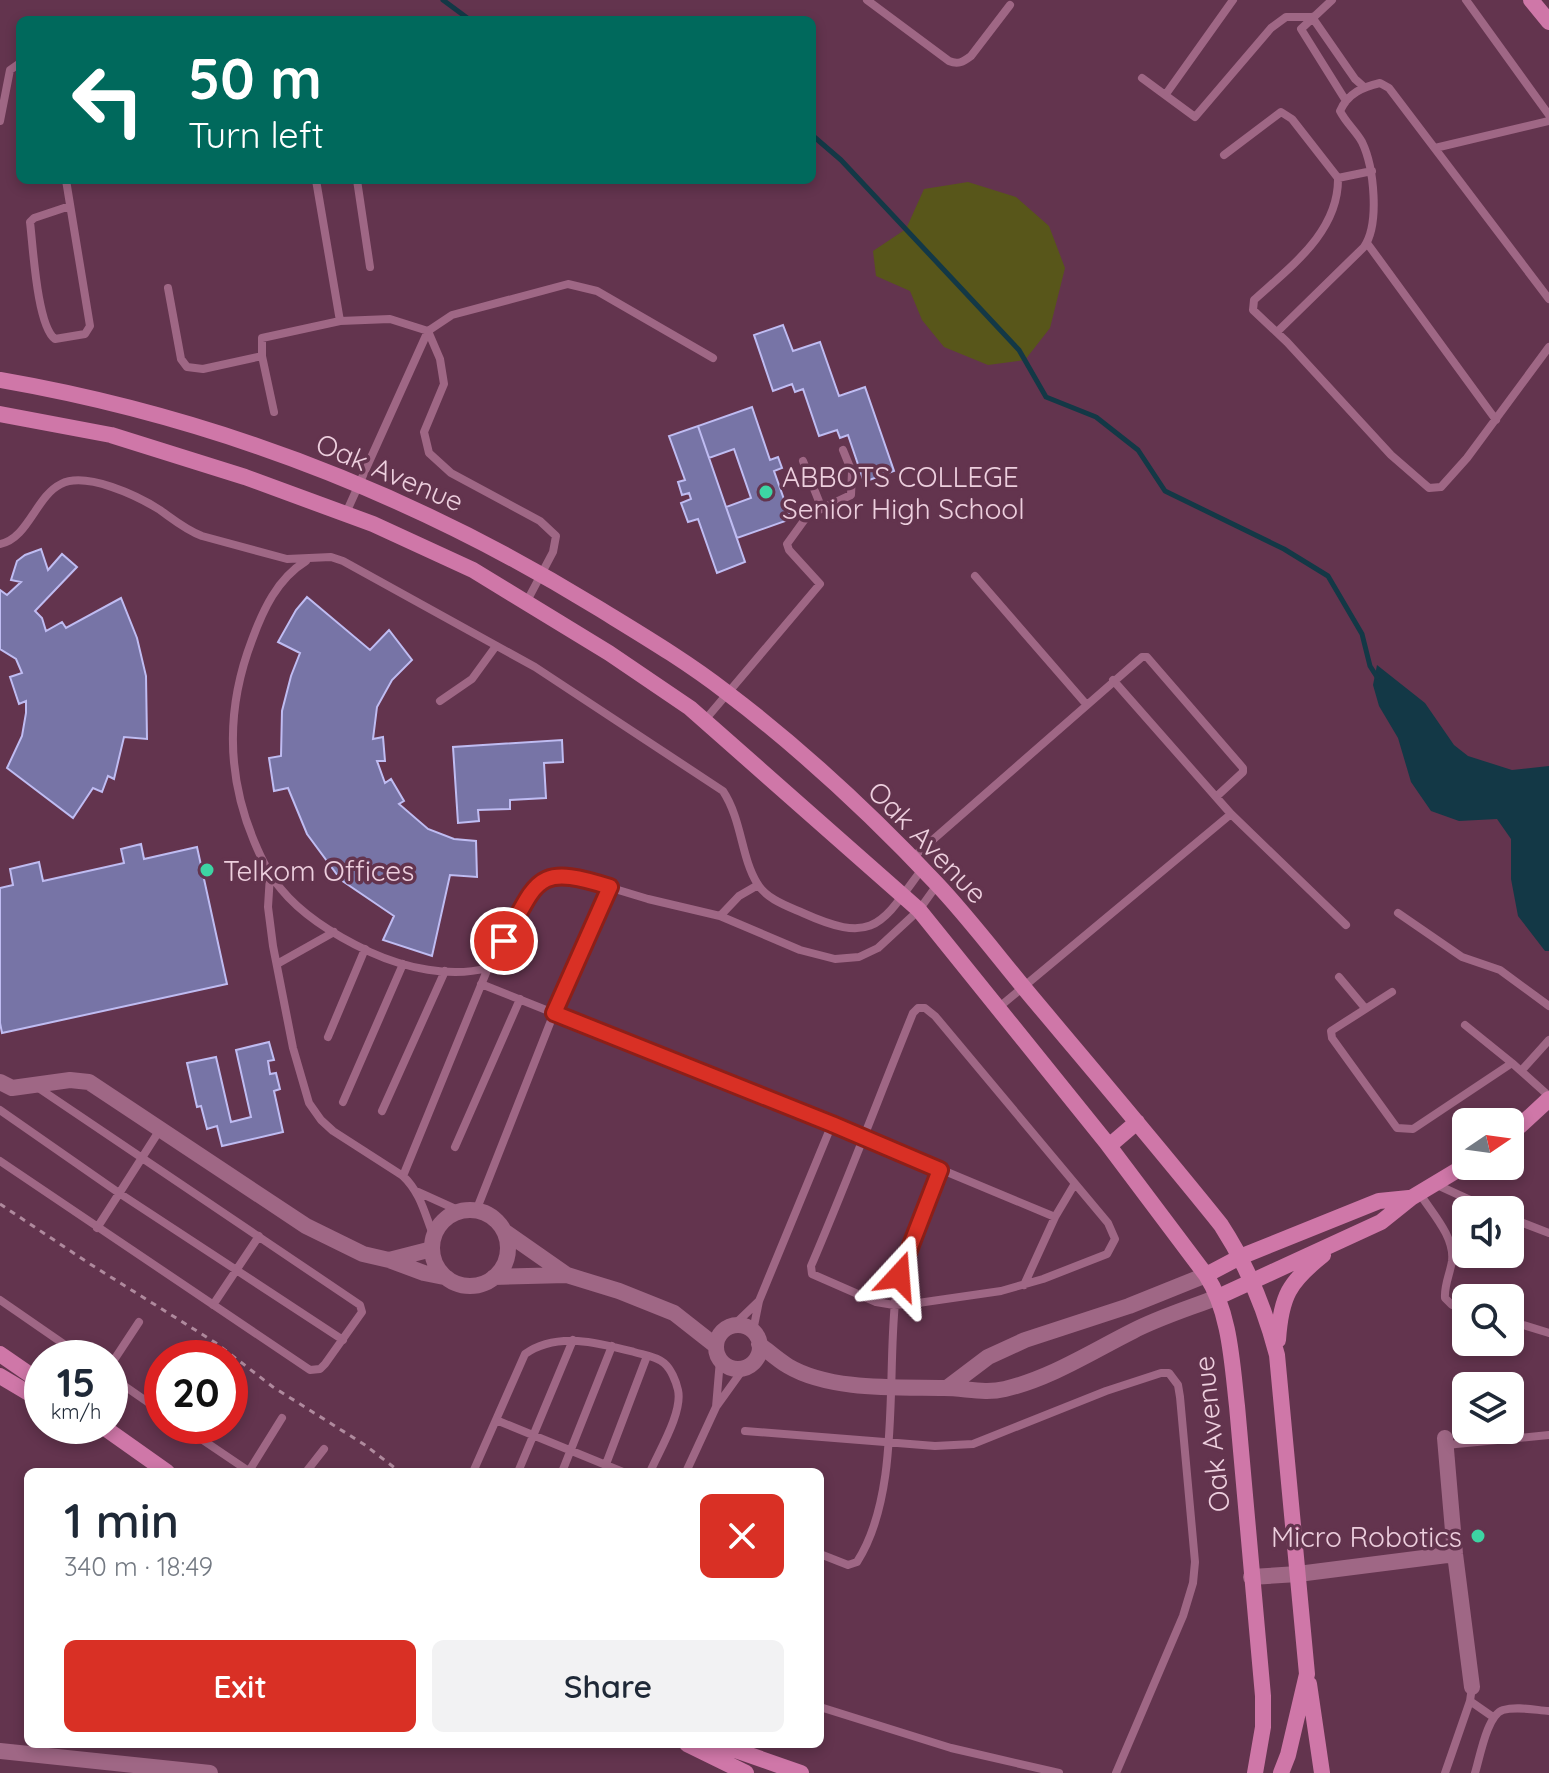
<!DOCTYPE html>
<html lang="en">
<head>
<meta charset="utf-8">
<style>
  :root { --surface:#fff; --page:#f2f2f3; --text:#1f2937; --muted:#747a83; --accent:#d93025 }
  body { margin:0; font-family:Quicksand,sans-serif; background:var(--page); color:var(--text); height:100vh; display:flex; flex-direction:column; font-size:30px; white-space:nowrap }
  * { box-sizing:border-box; margin:0 }
  p { font-size:26px; color:var(--muted) }
  .icon { flex:none; width:44px; height:44px; fill:none; stroke:currentColor; stroke-width:2; stroke-linecap:round; stroke-linejoin:round }
  .map { position:relative; flex:1; overflow:hidden }
  .sheet { position:absolute; left:24px; top:1468px; width:800px; height:280px; display:flex; flex-direction:column; background:var(--surface); border-radius:12px; box-shadow:0 4px 12px #0003 }
  .sheet>* { flex:none }
  .guide { position:absolute; left:16px; top:16px; width:800px; height:168px; border-radius:12px; box-shadow:0 4px 12px #0003; background:#00695c; color:#fff; overflow:hidden }
  .needle { width:52px; rotate:77deg }
  .tools { position:absolute; left:1452px; top:1108px; display:grid; gap:16px }
  .tools a { display:grid; place-items:center; width:72px; height:72px; border-radius:12px; background:var(--surface); box-shadow:0 4px 12px #0003; font-size:40px }
  .speed { position:absolute; left:24px; top:1340px; display:flex; gap:16px; font-size:40px; font-weight:700; text-align:center }
  .speed>* { display:grid; place-content:center; width:104px; height:104px; border-radius:50%; background:var(--surface); box-shadow:0 4px 12px #0003; line-height:1 }
  .speed small { font-size:20px; font-weight:400 }
  .speed .limit { border:12px solid #d22; background:#fff; color:#111 }
  .pin { position:absolute; display:grid; place-items:center; width:68px; height:68px; color:#fff; margin:-34px; border:4px solid #fff; border-radius:50%; box-shadow:0 2px 8px #0007 }
  .me { position:absolute; width:88px; margin:-44px; rotate:19deg; stroke-linejoin:round; filter:drop-shadow(0 0 6px #0008) }
  .turn { display:flex; align-items:center; gap:28px; height:168px; padding:0 40px; font-size:36px }
  .turn .icon { width:104px; height:104px; stroke-width:2.5 }
  .turn b { display:block; font-size:56px; line-height:68px }
  .round { display:grid; place-items:center; flex:none; width:84px; height:84px; border-radius:12px; background:var(--page) }
  .summary { display:flex; align-items:center; justify-content:space-between; height:136px; padding:0 40px }
  h1 { font-size:48px; font-weight:600; line-height:60px }
  .primary-button { display:flex; gap:16px; margin-top:auto; padding:16px 40px }
  .primary-button a { flex:1; height:92px; border-radius:12px; background:var(--accent); color:#fff; font-size:32px; font-weight:600; line-height:92px; text-align:center }
  .primary-button a+a { background:var(--page); color:var(--text) }
  .map>svg:first-child { display:block }
  .green { fill:#58561a }
  .water { fill:#133846 }
  .lines { fill:none; stroke-linecap:round; stroke-linejoin:round }
  .stream { stroke:#133846; stroke-width:5 }
  .building { fill:#7774a6; stroke:#bfbcf2; stroke-width:2 }
  .path { stroke:#af899d; stroke-width:3; stroke-dasharray:6 6; stroke-linecap:butt }
  .lane { stroke:#9f6785; stroke-width:8 }
  .street { stroke:#9f6785; stroke-width:16 }
  .secondary { stroke:#cf77a8; stroke-width:16 }
  .route-casing { stroke:#8d1f18; stroke-width:20 }
  .route { stroke:#d93025; stroke-width:14 }
  .poi-dot { fill:#3dd4a3; stroke:#63344e; stroke-width:3 }
  .labels { text-anchor:middle; dominant-baseline:central; stroke-width:7; stroke-linejoin:round; paint-order:stroke }
  .street-label { font-size:28px; fill:#edcfde; stroke:#63344e }
  .poi-label { font-size:28px; fill:#edcfde; stroke:#63344e; text-anchor:start }
</style>
</head>
<body>
<div class="map">
<svg width="1549" height="1773" viewBox="0 0 1549 1773">
  <rect width="100%" height="100%" fill="#63344e"/>
  <path class="green" d="M 968,182 L 1016,197 L 1049,226 L 1065,268 L 1050,328 L 1025,360 L 988,365 L 944,347 L 922,320 L 910,291 L 876,276 L 873,251 L 906,229 L 924,189 Z"/>
  <path class="water" d="M 1377,665 L 1425,703 L 1454,745 L 1468,756 L 1512,770 L 1549,766 L 1549,951 L 1545,951 L 1518,916 L 1511,879 L 1511,839 L 1497,819 L 1459,821 L 1431,811 L 1411,782 L 1398,738 L 1379,706 L 1373,685 Z"/>
  <g class="lines">
    <path class="stream" d="M 443,0 L 470,20
      M 812,135 L 841,160 L 1019,350 L 1046,397 L 1096,417 L 1138,450 L 1165,491 L 1284,549 L 1328,576 L 1362,634 L 1370,666 L 1377,677"/>
  </g>
  <path class="building" d="M 783,325 L 793,351 L 820,342 L 839,396 L 865,387 L 894,471 L 864,482 L 848,435 L 840,438 L 837,430 L 819,436 L 803,389 L 795,392 L 792,384 L 773,391 L 754,335 Z
    M 752,407 L 770,460 L 778,457 L 782,468 L 774,471 L 791,519 L 737,538 L 726,507 L 751,498 L 734,449 L 709,458 L 698,426 Z
    M 698,426 L 745,562 L 717,573 L 698,519 L 688,522 L 681,503 L 691,499 L 689,493 L 682,495 L 678,482 L 685,480 L 669,436 Z
    M 41,549 L 48,570 L 62,554 L 77,567 L 35,611 L 42,618 L 46,631 L 62,622 L 66,628 L 121,598 L 137,638 L 146,676 L 147,739 L 124,737 L 114,779 L 108,776 L 102,792 L 93,788 L 73,818 L 7,768 L 22,736 L 26,713 L 26,701 L 19,704 L 10,677 L 22,673 L 16,659 L 0,649 L 0,590 L 7,595 L 21,582 L 11,580 L 17,561 L 25,555 Z
    M 307,597 L 370,650 L 389,630 L 412,660 L 392,680 L 377,707 L 373,739 L 383,737 L 385,761 L 377,761 L 385,783 L 391,779 L 404,801 L 399,804 L 428,829 L 454,839 L 476,841 L 477,877 L 450,875 L 432,956 L 383,940 L 394,916 L 341,880 L 307,834 L 288,788 L 274,791 L 269,758 L 281,756 L 282,711 L 291,676 L 300,653 L 278,642 L 296,610 Z
    M 562,740 L 563,762 L 544,763 L 546,798 L 510,800 L 510,809 L 478,810 L 479,821 L 458,823 L 453,747 Z
    M 141,844 L 144,859 L 197,847 L 227,984 L 2,1033 L 0,1023 L 0,888 L 13,885 L 10,869 L 39,862 L 43,881 L 124,863 L 121,849 Z
    M 269,1042 L 274,1060 L 268,1061 L 270,1074 L 276,1073 L 280,1089 L 274,1091 L 283,1132 L 222,1146 L 217,1126 L 207,1129 L 201,1106 L 197,1107 L 187,1063 L 216,1057 L 231,1122 L 251,1117 L 236,1050 Z"/>
  <g class="lines">
    <path class="path" d="M 0,1204 L 90,1264 L 216,1343 L 273,1387 L 365,1445 L 400,1472"/>
    <path class="lane" d="M 867,0 L 949,61 C 958,65 963,62 971,56 L 1010,5
      M 1332,0 L 1301,29 L 1346,101
      M 1466,0 L 1549,115
      M 1312,17 L 1355,79 L 1364,87
      M 1142,78 L 1195,117 L 1271,28 L 1286,17 L 1312,17
      M 1166,94 L 1233,0
      M 0,121 L 10,70 L 20,63
      M 1435,148 L 1549,121
      M 1224,155 L 1281,112 L 1292,119 L 1338,178 C 1339,232 1290,267 1254,300 L 1253,310 L 1287,342 L 1391,455 L 1429,488 L 1441,487 L 1467,458 L 1549,347
      M 1338,178 L 1372,171
      M 66,180 L 90,326 L 85,334 L 55,339 C 37,326 33,246 30,222 L 34,218 L 70,206
      M 357,180 L 370,267
      M 1367,243 L 1496,420
      M 168,288 L 181,359 L 187,367 L 203,369 L 262,356
      M 340,321 L 390,319 L 428,331 L 440,359 L 444,384 L 424,432 L 429,453 L 451,473 L 540,521 L 556,536 L 553,552 L 527,601
      M 1277,332 L 1364,247 C 1380,224 1374,167 1362,142 C 1356,131 1346,123 1340,111 C 1348,93 1363,87 1380,83 L 1389,88 L 1549,299
      M 274,412 L 262,356 L 262,338 L 340,321 L 316,180
      M 803,461 L 822,509
      M 346,513 L 428,331 L 452,315 L 568,284 L 597,291 L 713,358
      M 0,544 C 28,539 36,496 61,484 C 86,471 138,496 160,510 C 174,520 186,530 202,536 L 287,559 L 331,557 L 343,561 L 535,667 L 723,791 C 742,820 741,857 757,883 C 766,899 787,906 803,913 C 874,945 881,925 922,869
      M 306,561 C 277,579 263,610 252,640 C 226,708 226,774 254,841 C 261,858 269,875 281,889 C 303,916 338,937 370,952 C 405,968 450,978 488,968
      M 975,576 L 1086,704
      M 1113,680 L 1231,814
      M 440,701 L 472,679 L 496,646
      M 705,720 L 820,584 L 789,550 L 787,544 L 808,515 L 851,495 L 852,472 L 843,450
      M 912,858 L 1142,657 L 1147,657 L 1243,768 L 1243,772 L 1216,797
      M 270,875 L 268,907 L 273,946 L 293,1048 L 309,1103 L 321,1120 L 333,1131 L 403,1176 C 421,1193 425,1215 434,1237
      M 1398,913 L 1462,957 L 1500,970 L 1549,1006
      M 720,916 L 739,896 L 758,885
      M 277,964 L 334,932
      M 1339,977 L 1365,1008
      M 481,984 L 832,1124 L 1055,1217
      M 1392,992 L 1331,1031 L 1332,1038 L 1397,1128 L 1413,1129 L 1512,1063 L 1549,1096
      M 918,1008 L 925,1008 L 935,1016 L 1108,1223 L 1115,1239 L 1107,1254 L 1043,1279 L 1001,1291 L 918,1303 L 894,1305 L 876,1302 L 812,1274 L 811,1266 C 847,1182 879,1097 913,1013 Z
      M 998,1008 L 1231,814 L 1346,925
      M 1465,1025 L 1512,1063
      M 328,1037 L 365,949
      M 1521,1071 L 1549,1040
      M 343,1102 L 403,964
      M 0,1110 L 119,1193 L 343,1340
      M 382,1111 L 445,971
      M 455,1147 L 520,999
      M 0,1161 L 310,1370 L 320,1369 L 325,1364 L 362,1312 L 360,1305 L 34,1085
      M 403,1176 L 488,968 L 528,897 L 539,883 L 549,877 L 572,876 L 648,899 L 720,916 L 800,950 L 835,959 L 859,957 L 878,948 L 919,910 L 937,885
      M 1435,1184 L 1492,1210
      M 418,1192 L 460,1211
      M 1420,1194 C 1432,1213 1455,1237 1452,1261 C 1450,1274 1444,1285 1445,1298 L 1452,1305 L 1466,1309
      M 476,1211 L 554,1013 L 610,887
      M 1510,1218 L 1549,1233
      M 97,1228 L 161,1128
      M 1024,1285 L 1055,1217 L 1074,1185
      M 0,1300 L 84,1358
      M 213,1305 L 259,1236
      M 1510,1321 L 1549,1333
      M 733,1326 L 759,1301
      M 753,1331 L 759,1301 L 832,1124
      M 175,1358 L 179,1352
      M 110,1366 L 139,1322
      M 110,1376 L 162,1412
      M 146,1401 L 162,1377
      M 716,1407 L 720,1360
      M 496,1420 L 623,1472
      M 182,1426 L 250,1472
      M 745,1431 L 935,1446 L 973,1444 L 1106,1391 L 1161,1373 L 1169,1373 L 1178,1385 L 1180,1397 L 1195,1562 L 1193,1583 L 1183,1616 L 1116,1773
      M 1446,1445 L 1549,1435
      M 249,1471 L 282,1418
      M 306,1472 L 324,1449
      M 473,1472 L 525,1354 C 557,1331 600,1343 634,1352 C 644,1355 656,1356 664,1363 C 671,1369 676,1381 678,1390 C 683,1412 659,1451 650,1472
      M 518,1472 L 573,1340
      M 562,1472 L 612,1346
      M 603,1472 L 647,1356
      M 686,1472 L 716,1407 L 744,1368
      M 820,1554 L 848,1565 L 857,1562 C 900,1495 887,1382 895,1303 C 899,1257 921,1212 940,1170
      M 1470,1701 L 1493,1717
      M 820,1707 L 951,1748 L 1059,1773
      M 1445,1773 L 1470,1701 L 1472,1687
      M 1475,1773 C 1480,1757 1487,1715 1503,1710 C 1517,1706 1535,1710 1549,1711"/>
    <path class="street" d="M 0,1082 L 12,1088 L 70,1080 L 89,1082 L 306,1226 L 363,1254 L 389,1260 L 424,1273 L 444,1277
      M432 1248a38 38 0 1 1 76 0a38 38 0 1 1-76 0Z
      M 504,1231 L 567,1275
      M 389,1260 L 432,1249
      M 494,1277 L 567,1275 L 619,1291 L 674,1313 L 716,1346
      M716 1347a22 22 0 1 1 44 0a22 22 0 1 1-44 0Z
      M 759,1344 C 768,1351 778,1360 788,1366 C 830,1391 898,1387 944,1388 C 965,1388 984,1394 1005,1389 C 1051,1378 1091,1352 1133,1331 C 1160,1317 1190,1308 1218,1297
      M 947,1388 L 988,1357 L 1025,1340 L 1129,1306 L 1206,1275
      M 1445,1438 L 1455,1554 L 1472,1687
      M 1251,1577 L 1298,1574 L 1455,1554
      M 0,1751 L 210,1773"/>
    <path class="secondary" d="M 1531,0 L 1549,22
      M 0,380 C 213,417 414,495 598,608 C 642,635 686,661 726,692 C 801,749 872,815 936,883 C 971,920 1002,962 1035,1001 C 1097,1075 1160,1149 1221,1225 C 1247,1265 1265,1309 1277,1355 L 1307,1674 L 1288,1755 L 1281,1773
      M 0,414 L 111,435 L 245,477 L 373,524 L 473,570 L 609,653 L 690,708 L 919,910 L 1106,1142 L 1206,1275 C 1230,1312 1232,1363 1237,1406 L 1263,1696 L 1263,1727 L 1255,1773
      M 1510,1135 L 1549,1099
      M 1109,1146 L 1137,1122
      M 1206,1275 L 1240,1257 L 1379,1201 L 1409,1198
      M 1218,1297 L 1381,1222 L 1411,1198 L 1466,1165
      M 1278,1340 C 1281,1296 1289,1282 1323,1255
      M 0,1354 L 42,1383
      M 0,1376 L 42,1401
      M 102,1426 L 167,1472
      M 1309,1684 L 1322,1773
      M 687,1744 L 746,1773
      M 718,1744 L 801,1773"/>
  </g>
  <g class="lines">
    <defs>
      <path id="route" d="M 504,941 C 538,880 535,863 610,887 L 554,1013 L 832,1124 L 940,1170 L 899,1276"/>
    </defs>
    <use href="#route" class="route-casing"/>
    <use href="#route" class="route"/>
  </g>
  <g class="poi-dot">
    <circle cx="766" cy="492" r="8"/>
    <circle cx="207" cy="870" r="8"/>
    <circle cx="1478" cy="1536" r="8"/>
  </g>
  <g class="labels">
    <g class="street-label">
      <text transform="translate(390 472) rotate(23)">Oak Avenue</text>
      <text transform="translate(928 842) rotate(46)">Oak Avenue</text>
      <text transform="translate(1211 1434) rotate(-96)">Oak Avenue</text>
    </g>
    <g class="poi-label">
      <text x="782" y="476">ABBOTS COLLEGE<tspan x="782" dy="32">Senior High School</tspan></text>
      <text x="223" y="870">Telkom Offices</text>
      <text x="1462" y="1536" text-anchor="end">Micro Robotics</text>
    </g>
  </g>
</svg>
<div class="tools">
<a><svg class="needle" viewBox="-14 -14 28 28"><path d="M0-13l5 13h-10z" fill="#e53935"/><path d="M0 13l5-13h-10z" fill="#747a83"/></svg></a>
<a><svg class="icon" aria-label="sound" viewBox="0 0 24 24"><path d="M4 9h4l5-4v14l-5-4H4zM17 9q2 3 0 6"/></svg></a>
<a><svg class="icon" aria-label="search" viewBox="0 0 24 24"><circle cx="10" cy="10" r="6"/><path d="M15 15l6 6"/></svg></a>
<a><svg class="icon" aria-label="layers" viewBox="0 0 24 24"><path d="M12 4l9 5-9 5-9-5zM3 14l9 5 9-5"/></svg></a>
</div>
<div class="speed"><div>15<small>km/h</small></div><div class="limit">20</div></div>
<div class="pin" style="left:504px;top:941px;background:#d93025"><svg class="icon" aria-label="arrive" viewBox="0 0 24 24"><path d="M6 21V4h12l-3 4 3 4H6"/></svg></div>
<svg class="me" style="left:899px;top:1276px" viewBox="-20 -20 40 40"><path d="M0-17L14 15 0 8-14 15z" fill="#d93025" stroke="#fff" stroke-width="4"/></svg>
<div class="guide">
<div class="turn"><svg class="icon" aria-label="left" viewBox="0 0 24 24"><path d="M17 20v-9H6M10 6l-5 5 5 5"/></svg><div><b>50 m</b>Turn left</div></div>
</div>
<section class="sheet">
<div class="summary"><div><h1>1 min</h1><p>340 m · 18:49</p></div><a class="round" style="background:#d93025;color:#fff"><svg class="icon" aria-label="close" viewBox="0 0 24 24"><path d="M6 6l12 12M18 6L6 18"/></svg></a></div>
<div class="primary-button"><a>Exit</a><a>Share</a></div>
</section>
</div>
</body>
</html>
